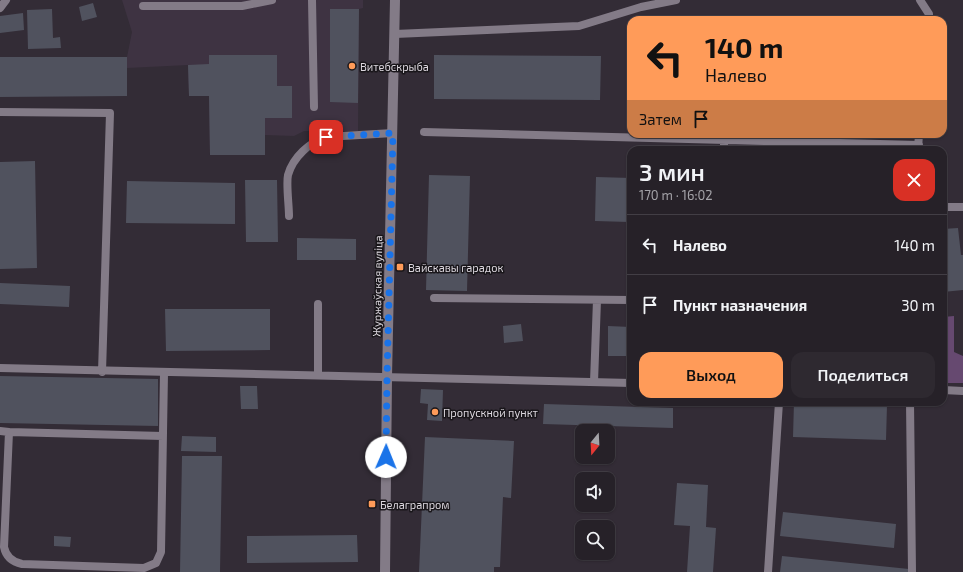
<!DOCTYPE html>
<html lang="ru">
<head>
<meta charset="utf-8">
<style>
  :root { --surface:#262128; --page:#2e2930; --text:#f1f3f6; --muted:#a4a3a8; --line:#423e45; --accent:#ff9b59 }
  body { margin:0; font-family:"Exo 2",sans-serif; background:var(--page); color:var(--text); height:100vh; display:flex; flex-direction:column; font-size:15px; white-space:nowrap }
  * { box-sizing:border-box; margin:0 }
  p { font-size:13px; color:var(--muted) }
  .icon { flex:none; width:22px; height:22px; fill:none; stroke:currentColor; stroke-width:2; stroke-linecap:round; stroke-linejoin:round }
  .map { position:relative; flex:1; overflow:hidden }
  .details { position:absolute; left:627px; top:146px; width:320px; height:260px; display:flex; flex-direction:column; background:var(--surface); border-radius:12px; box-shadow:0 1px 3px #0004,0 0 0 1px var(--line) }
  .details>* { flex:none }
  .top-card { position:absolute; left:627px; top:16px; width:320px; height:122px; border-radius:12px; box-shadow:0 1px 3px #0004,0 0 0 1px var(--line); background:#ff9b59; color:#111; overflow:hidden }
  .needle { width:26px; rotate:198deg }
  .buttons { position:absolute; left:575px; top:424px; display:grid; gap:8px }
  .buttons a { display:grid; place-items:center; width:40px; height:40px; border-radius:8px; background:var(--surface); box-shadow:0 1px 3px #0004,0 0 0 1px var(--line); font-size:20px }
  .pin { position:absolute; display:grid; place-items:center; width:34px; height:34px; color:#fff; margin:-17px; border-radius:8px; box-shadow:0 2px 6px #0006 }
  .me { position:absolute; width:44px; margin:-22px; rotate:1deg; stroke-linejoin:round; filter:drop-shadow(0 0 3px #0008) }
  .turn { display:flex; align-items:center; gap:14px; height:84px; padding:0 12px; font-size:18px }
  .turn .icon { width:52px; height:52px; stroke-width:2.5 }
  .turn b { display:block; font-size:28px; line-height:34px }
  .then { display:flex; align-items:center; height:38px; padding:0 12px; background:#0003; gap:8px; font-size:15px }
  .round { display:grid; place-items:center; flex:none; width:42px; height:42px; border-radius:12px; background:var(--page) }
  .summary { display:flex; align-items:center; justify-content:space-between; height:68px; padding:0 12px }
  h1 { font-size:24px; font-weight:600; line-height:30px }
  .action { display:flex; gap:8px; margin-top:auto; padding:8px 12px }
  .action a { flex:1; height:46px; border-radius:12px; background:var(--accent); color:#111; font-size:16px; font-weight:600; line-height:46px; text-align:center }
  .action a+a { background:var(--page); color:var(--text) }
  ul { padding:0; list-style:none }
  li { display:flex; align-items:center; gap:12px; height:60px; padding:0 12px; border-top:1px solid var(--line) }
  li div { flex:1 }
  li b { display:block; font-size:15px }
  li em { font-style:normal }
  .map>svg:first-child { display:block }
  .built { fill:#3e3342 }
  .forest { fill:#664970 }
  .building { fill:#50525e }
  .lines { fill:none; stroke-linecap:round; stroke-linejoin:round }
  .lane { stroke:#837b87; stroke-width:8 }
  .secondary { stroke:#837b87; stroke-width:10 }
  .route { stroke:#1a73e8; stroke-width:7; stroke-dasharray:0 12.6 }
  .poi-dot { fill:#ff9b59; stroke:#19161a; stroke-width:1.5 }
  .labels { text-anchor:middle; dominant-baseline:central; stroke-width:3; stroke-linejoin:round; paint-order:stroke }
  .poi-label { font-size:11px; fill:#dcd7de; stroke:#19161a; text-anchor:start }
  .street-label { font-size:11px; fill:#dcd7de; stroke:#19161a }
</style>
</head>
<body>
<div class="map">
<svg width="963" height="572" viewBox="0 0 963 572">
  <rect width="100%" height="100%" fill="#332c36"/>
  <path class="built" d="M 122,0 L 363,0 L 363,8 L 359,9 L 358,131 L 304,131 L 294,136 L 265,135 L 265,155 L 210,155 L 209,96 L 189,96 L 188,65 L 127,68 L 127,57 L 132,32 Z"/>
  <path class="forest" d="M 954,316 L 954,352 L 963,356 L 963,383 L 943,383 L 943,317 Z"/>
  <path class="building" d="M 93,3 L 97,17 L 82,21 L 79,7 Z
    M 52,9 L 53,38 L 60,37 L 61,48 L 28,49 L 27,10 Z
    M 330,9 L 359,9 L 358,103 L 330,102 Z
    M 23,13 L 24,30 L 0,33 L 0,16 Z
    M 209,55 L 277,55 L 277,86 L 292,86 L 292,118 L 265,118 L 265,155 L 210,155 L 209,96 L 189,96 L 188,65 L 209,64 Z
    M 434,55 L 601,56 L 600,100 L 434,99 Z
    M 0,57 L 127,57 L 127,96 L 0,97 Z
    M 35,161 L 37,268 L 0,269 L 0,162 Z
    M 429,175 L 470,176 L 467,291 L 426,290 Z
    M 596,177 L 631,178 L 631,283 L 628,283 L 629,222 L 595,221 Z
    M 245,180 L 277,180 L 278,242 L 246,242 Z
    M 127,181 L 235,183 L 235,224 L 126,223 Z
    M 958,228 L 961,255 L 963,255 L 963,290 L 943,292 L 943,229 Z
    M 297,238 L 356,239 L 356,260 L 297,260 Z
    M 0,283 L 70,286 L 69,307 L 0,304 Z
    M 165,309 L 270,309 L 270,350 L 166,351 Z
    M 521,324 L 523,341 L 504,343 L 503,326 Z
    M 608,326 L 631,327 L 631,356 L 608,356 Z
    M 0,376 L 158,379 L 158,426 L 0,423 Z
    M 240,386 L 257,386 L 258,409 L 241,409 Z
    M 421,389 L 443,390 L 442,421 L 427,420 L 428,404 L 420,403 Z
    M 794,402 L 887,405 L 886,440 L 793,437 Z
    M 544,404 L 673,408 L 673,428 L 543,424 Z
    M 182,436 L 216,437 L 216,452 L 181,451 Z
    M 425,437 L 514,441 L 511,498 L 503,497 L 500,567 L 494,567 L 494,572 L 419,572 Z
    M 182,456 L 222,456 L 220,572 L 180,572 Z
    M 677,483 L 708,485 L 706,527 L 716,528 L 713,572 L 687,572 L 690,526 L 674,525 Z
    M 783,512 L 896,524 L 894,548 L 780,536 Z
    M 357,535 L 358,562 L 247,563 L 247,536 Z
    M 54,536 L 71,537 L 70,547 L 54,546 Z
    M 782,556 L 909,569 L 908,572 L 780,572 Z"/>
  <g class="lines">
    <path class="lane" d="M 312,0 L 314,107
      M 920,0 L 929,14 L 929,20
      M 143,6 L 242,6 L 272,0
      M 0,8 L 6,0
      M 395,34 L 579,26 L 641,7 L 676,0
      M 0,112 L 110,113 L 102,372
      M 424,132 L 919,145
      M 918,149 L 919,134
      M 724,150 L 724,139
      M 943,207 L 963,207
      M 289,216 C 289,205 286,184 288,175 C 293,157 310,142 326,137 L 393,133
      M 434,298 L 631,300
      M 318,304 L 318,375
      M 0,368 L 631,383
      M 594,382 L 597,300
      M 943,390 L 963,391
      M 910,402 L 912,572
      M 0,431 L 9,432 L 4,547 C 6,557 12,562 22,564 L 144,568 L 156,563 L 161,552 L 164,373
      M 9,432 L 163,436
      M 768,572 L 779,402"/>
    <path class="secondary" d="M 385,572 L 387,378 L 395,0"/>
  </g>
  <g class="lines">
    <path class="route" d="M 326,137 L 393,133 L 387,378 L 386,457"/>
  </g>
  <g class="poi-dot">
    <circle cx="352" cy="66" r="4"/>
    <rect x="396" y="263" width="8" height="8" rx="2"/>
    <circle cx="435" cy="412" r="4"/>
    <rect x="368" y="500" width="8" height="8" rx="2"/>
  </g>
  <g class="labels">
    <g class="poi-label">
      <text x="360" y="66">Витебскрыба</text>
      <text x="408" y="267">Вайскавы гарадок</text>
      <text x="443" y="412">Пропускной пункт</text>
      <text x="380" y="504">Белаграпром</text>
    </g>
    <g class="street-label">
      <text transform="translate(377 286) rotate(-89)">Журжаўская вуліца</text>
    </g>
  </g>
</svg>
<div class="buttons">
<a><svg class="needle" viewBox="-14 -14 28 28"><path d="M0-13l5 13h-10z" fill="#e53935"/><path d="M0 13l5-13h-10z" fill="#a4a3a8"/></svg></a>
<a><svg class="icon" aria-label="sound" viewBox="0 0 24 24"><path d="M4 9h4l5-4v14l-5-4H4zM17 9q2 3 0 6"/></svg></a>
<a><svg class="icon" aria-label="search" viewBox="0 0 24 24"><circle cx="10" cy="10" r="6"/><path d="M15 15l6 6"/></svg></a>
</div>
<div class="pin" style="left:326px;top:137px;background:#d93025"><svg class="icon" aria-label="arrive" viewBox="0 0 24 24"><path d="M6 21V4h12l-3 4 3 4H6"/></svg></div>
<svg class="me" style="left:386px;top:457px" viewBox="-20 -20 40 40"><circle r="19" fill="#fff"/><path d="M0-13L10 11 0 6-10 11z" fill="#1a73e8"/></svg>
<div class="top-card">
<div class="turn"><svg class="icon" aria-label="left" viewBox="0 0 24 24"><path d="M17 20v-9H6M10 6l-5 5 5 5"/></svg><div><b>140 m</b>Налево</div></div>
<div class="then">Затем<svg class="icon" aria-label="arrive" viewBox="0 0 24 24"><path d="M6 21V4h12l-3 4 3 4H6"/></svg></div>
</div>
<section class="details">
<div class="summary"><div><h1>3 мин</h1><p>170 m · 16:02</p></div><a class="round" style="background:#d93025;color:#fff"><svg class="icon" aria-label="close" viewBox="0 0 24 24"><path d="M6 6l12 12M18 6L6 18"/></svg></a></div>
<ul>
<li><svg class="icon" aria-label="left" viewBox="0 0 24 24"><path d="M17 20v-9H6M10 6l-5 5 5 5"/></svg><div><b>Налево</b></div><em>140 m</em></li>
<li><svg class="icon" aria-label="arrive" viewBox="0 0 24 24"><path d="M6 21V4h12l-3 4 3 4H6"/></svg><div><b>Пункт назначения</b></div><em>30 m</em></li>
</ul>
<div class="action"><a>Выход</a><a>Поделиться</a></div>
</section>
</div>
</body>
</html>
